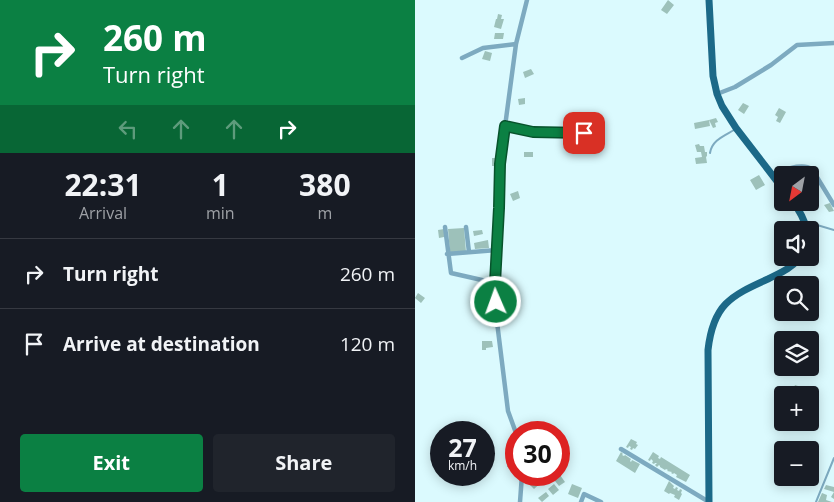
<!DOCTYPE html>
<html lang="en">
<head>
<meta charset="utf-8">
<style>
  :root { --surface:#171b24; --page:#20242c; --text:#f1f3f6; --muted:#9ea1a6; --line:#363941; --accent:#0b8043 }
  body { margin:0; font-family:"Open Sans",sans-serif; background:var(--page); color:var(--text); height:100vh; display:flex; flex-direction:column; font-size:19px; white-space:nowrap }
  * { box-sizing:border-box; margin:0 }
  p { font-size:16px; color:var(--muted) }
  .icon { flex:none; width:28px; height:28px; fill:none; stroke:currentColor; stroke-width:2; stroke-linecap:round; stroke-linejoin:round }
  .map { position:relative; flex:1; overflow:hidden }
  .drawer { display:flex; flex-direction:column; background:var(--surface); width:415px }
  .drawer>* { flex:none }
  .hud { background:#0b8043; color:#fff; overflow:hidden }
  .needle { width:32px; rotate:212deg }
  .tools { position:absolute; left:359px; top:166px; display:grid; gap:10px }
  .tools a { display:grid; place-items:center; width:45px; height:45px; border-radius:5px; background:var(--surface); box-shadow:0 2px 12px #0003; font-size:25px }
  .speed { position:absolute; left:15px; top:421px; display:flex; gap:10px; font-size:25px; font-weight:700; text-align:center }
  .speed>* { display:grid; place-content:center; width:65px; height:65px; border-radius:50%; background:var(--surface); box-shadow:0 2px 12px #0003; line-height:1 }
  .speed small { font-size:12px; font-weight:400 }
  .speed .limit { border:8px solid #d22; background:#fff; color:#111 }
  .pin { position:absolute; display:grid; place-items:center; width:42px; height:42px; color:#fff; margin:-21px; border-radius:10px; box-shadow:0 2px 8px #0006 }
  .me { position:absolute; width:55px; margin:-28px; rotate:358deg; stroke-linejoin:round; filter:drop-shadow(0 0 4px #0008) }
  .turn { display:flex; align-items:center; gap:18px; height:105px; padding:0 20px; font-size:22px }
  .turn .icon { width:65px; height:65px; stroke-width:2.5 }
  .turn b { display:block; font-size:35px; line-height:42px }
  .lanes { display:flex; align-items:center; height:48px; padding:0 20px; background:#0003; justify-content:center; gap:25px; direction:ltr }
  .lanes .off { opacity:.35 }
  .eta { display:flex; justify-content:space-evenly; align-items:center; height:85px; text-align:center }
  .eta b { font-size:30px; font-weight:700; line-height:35px }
  .primary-button { display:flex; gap:10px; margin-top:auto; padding:10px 20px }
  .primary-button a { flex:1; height:58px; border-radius:5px; background:var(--accent); color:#fff; font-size:20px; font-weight:700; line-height:58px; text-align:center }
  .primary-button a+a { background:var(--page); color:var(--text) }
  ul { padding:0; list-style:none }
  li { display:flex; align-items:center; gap:15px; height:70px; padding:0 20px; border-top:1px solid var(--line) }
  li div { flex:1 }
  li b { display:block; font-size:19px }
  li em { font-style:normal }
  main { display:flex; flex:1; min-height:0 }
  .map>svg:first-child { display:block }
  .building { fill:#9dc1ba }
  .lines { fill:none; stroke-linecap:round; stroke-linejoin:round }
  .service { stroke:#7daac0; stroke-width:2 }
  .minor { stroke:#7daac0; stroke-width:4.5 }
  .primary { stroke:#1c6988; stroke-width:7 }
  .route-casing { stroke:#07532c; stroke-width:12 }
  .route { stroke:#0b8043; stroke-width:9 }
</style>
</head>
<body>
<main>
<section class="drawer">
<div class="hud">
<div class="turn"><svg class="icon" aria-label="right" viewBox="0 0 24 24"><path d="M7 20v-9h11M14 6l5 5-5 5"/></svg><div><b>260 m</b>Turn right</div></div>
<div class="lanes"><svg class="icon off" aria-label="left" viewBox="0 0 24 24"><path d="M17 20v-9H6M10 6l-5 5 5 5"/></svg><svg class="icon off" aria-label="ahead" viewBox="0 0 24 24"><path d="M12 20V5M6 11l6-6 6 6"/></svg><svg class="icon off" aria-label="ahead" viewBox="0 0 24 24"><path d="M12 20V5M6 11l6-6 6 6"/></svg><svg class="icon" aria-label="right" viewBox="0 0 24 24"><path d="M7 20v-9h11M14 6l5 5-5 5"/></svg></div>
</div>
<div class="eta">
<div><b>22:31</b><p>Arrival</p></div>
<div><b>1</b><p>min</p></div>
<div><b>380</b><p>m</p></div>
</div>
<ul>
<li><svg class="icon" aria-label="right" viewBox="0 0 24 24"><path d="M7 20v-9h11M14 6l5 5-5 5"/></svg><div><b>Turn right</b></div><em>260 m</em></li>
<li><svg class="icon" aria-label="arrive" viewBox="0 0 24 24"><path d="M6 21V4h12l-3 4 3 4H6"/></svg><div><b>Arrive at destination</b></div><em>120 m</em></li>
</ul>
<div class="primary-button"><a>Exit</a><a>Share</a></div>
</section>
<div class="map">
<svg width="419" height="502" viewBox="0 0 419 502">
  <rect width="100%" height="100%" fill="#dbfafe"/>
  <path class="building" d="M 253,0 L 259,5 L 252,14 L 246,10 Z
    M 83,14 L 87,15 L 86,19 L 89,19 L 86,29 L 79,27 L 81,19 L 82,19 Z
    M 80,33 L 89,33 L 88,39 L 79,39 Z
    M 70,51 L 77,53 L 75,61 L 67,59 Z
    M 116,69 L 119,74 L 110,78 L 108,72 Z
    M 110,98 L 110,104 L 104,105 L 103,99 Z
    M 328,103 L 334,106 L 329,114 L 323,110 Z
    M 364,108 L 371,112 L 365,123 L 361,121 L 363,117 L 360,115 Z
    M 301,118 L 303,122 L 300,123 L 301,127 L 298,128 L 294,120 Z
    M 294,120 L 295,126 L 280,129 L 279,123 Z
    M 284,144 L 285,146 L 289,146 L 290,152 L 292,152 L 292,156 L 291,157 L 292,163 L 281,164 L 280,158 L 287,157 L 286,152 L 282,152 L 280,145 Z
    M 109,152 L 118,152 L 118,157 L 109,157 Z
    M 77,158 L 82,158 L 82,166 L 77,166 Z
    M 344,175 L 350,185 L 341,190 L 335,180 Z
    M 103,191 L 105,198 L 98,201 L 95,194 Z
    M 415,203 L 419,211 L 414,212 L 409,205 Z
    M 49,228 L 51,252 L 35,253 L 33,229 Z
    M 29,229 L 29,237 L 24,238 L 23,230 Z
    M 67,230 L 68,234 L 59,236 L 58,231 Z
    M 73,240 L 74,248 L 60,249 L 59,243 Z
    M 3,293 L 10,298 L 6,303 L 0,298 Z
    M 65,297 L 73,299 L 71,306 L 64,304 Z
    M 67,341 L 77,341 L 78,347 L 71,348 L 71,350 L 67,350 Z
    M 380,385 L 386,387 L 383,394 L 377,391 Z
    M 216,439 L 222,442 L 221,444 L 223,445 L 220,449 L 218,448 L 217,450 L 215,449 L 216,447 L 214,446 L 213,448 L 211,447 Z
    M 206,452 L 208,454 L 207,455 L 209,456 L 210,455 L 216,459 L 215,461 L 216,462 L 217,460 L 225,464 L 220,473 L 201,461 Z
    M 238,452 L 244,456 L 243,458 L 245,459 L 246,457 L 275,475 L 271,482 L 261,477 L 262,475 L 259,473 L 258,474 L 256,473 L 257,472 L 252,471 L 253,470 L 251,469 L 250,470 L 245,467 L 245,466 L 244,465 L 242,467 L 240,465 L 242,463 L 240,463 L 239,464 L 237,463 L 238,461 L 236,459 L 235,461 L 233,460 Z
    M 93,461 L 101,462 L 101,468 L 92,467 Z
    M 119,475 L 122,478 L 123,477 L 121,475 L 130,475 L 128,477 L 130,479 L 119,489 L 111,481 Z
    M 137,475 L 145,475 L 150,482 L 144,486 L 136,476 Z
    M 254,481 L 259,486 L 258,488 L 260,489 L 261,487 L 263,488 L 262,490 L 264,491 L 265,489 L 267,490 L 266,493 L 267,494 L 264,500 L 259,497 L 260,495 L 255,493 L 254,494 L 249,491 Z
    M 139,484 L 144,490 L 138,495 L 133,489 Z
    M 157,484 L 167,488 L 163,498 L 153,494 Z
    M 411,485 L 419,487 L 419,499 L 416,497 L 419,492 L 409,489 Z
    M 131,492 L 134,496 L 127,502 L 123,498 Z
    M 407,493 L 412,495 L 411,500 L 417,502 L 403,502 Z"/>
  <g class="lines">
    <path class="service" d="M 295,153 C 297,140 309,136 319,130
      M 392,222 L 419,230
      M 401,502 L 419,458"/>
    <path class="minor" d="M 47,58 L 68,48 L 101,44
      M 302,94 L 320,87 L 356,65 L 382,45 L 419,43
      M 90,126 L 118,132 L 169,133
      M 357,174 C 368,171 386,162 397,169 L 419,205
      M 30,227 L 36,273 L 80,283
      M 51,227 L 54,252
      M 32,254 L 82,250
      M 101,433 L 93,411 L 82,322 L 80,283 L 84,207 L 85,164 L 101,44 L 112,0
      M 206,449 L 294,502
      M 105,502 L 107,475
      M 166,502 L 169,494 L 186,502"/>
    <path class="primary" d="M 294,0 L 298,76 L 302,94 L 307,106 L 321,128 L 368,189
      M 378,202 C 385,211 389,219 392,230
      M 294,502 L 293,350 C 298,305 315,296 353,279 C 367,272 375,269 385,258"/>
  </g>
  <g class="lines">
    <defs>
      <path id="route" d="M 81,302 L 80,283 L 84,208 L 85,164 L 90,126 L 118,132 L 169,133"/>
    </defs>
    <use href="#route" class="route-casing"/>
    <use href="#route" class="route"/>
  </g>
</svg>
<div class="tools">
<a><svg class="needle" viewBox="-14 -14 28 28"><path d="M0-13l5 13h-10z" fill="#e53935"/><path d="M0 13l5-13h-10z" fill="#9ea1a6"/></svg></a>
<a><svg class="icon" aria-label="sound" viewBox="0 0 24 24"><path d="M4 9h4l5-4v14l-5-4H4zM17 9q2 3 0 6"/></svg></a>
<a><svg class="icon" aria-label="search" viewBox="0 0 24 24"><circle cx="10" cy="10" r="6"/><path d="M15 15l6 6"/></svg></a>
<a><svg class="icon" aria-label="layers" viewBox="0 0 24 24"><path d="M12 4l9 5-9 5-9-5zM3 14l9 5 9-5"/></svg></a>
<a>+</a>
<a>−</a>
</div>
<div class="speed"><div>27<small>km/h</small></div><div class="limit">30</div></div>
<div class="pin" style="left:169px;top:133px;background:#d93025"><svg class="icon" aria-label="arrive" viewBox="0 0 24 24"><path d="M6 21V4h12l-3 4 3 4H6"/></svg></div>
<svg class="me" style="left:81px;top:302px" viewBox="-20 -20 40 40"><circle r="17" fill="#0b8043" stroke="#fff" stroke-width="3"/><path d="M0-11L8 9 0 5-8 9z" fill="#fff"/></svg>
</div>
</main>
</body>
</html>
